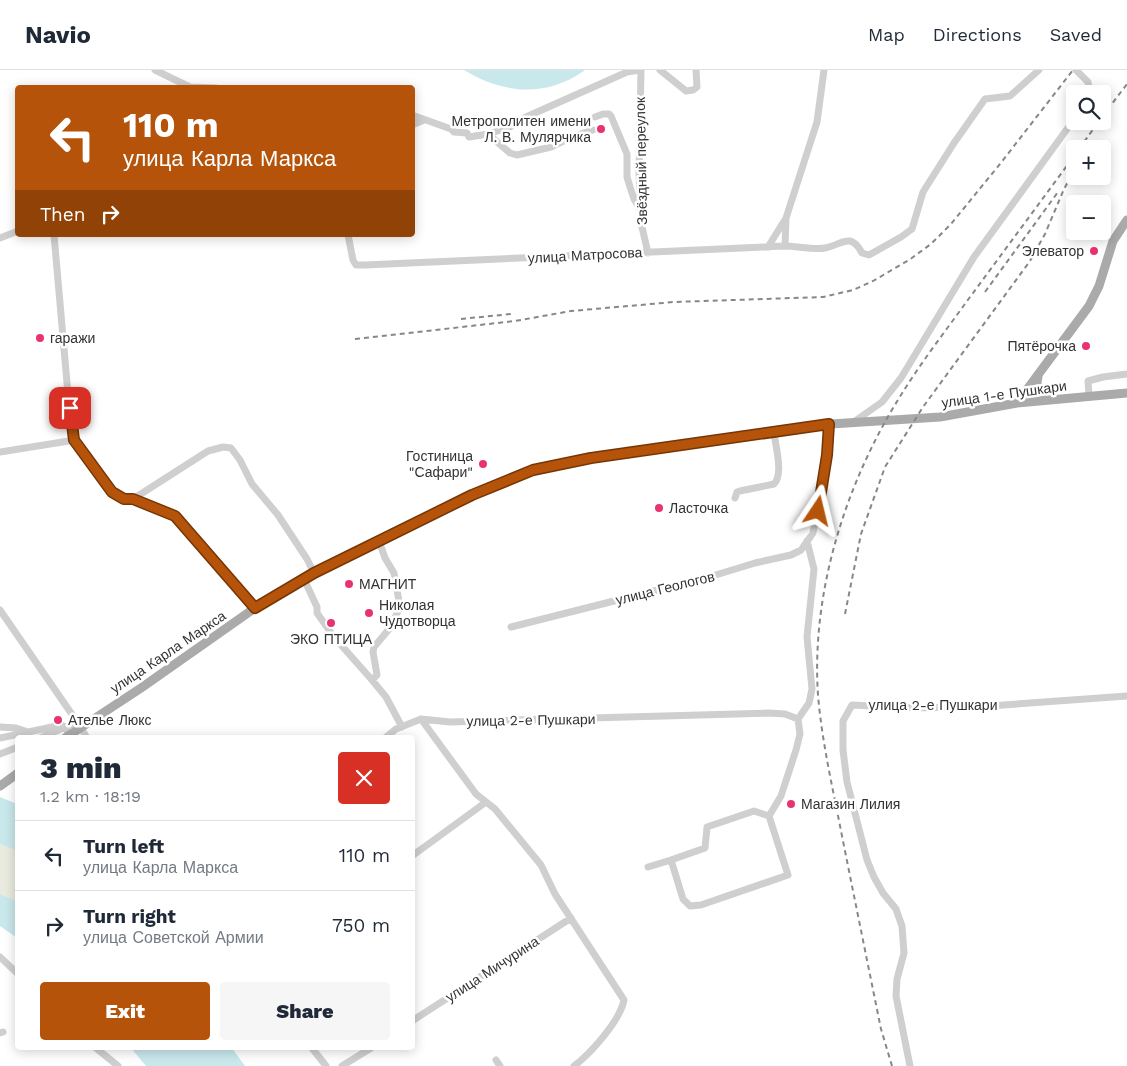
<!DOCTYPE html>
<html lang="en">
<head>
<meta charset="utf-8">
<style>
  :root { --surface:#fff; --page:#f6f6f7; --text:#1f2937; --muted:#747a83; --line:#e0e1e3; --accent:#b45309 }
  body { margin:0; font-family:"Work Sans",sans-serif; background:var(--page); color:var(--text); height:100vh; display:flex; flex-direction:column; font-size:19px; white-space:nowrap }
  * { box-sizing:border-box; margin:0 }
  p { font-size:16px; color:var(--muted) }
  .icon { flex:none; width:28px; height:28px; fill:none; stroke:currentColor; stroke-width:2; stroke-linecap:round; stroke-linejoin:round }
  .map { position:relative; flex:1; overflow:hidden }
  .side { position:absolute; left:15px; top:665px; width:400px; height:315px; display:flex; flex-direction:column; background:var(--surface); border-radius:5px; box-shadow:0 2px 12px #0003 }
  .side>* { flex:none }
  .hud { position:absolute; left:15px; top:15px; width:400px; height:152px; border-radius:5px; box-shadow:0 2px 12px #0003; background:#b45309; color:#fff; overflow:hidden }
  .tools { position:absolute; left:1066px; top:15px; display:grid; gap:10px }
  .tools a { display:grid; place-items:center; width:45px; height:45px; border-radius:5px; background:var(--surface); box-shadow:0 2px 12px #0003; font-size:25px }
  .pin { position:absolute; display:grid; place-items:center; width:42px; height:42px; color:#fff; margin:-21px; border-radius:10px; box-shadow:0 2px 8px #0006 }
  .me { position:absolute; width:55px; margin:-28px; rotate:10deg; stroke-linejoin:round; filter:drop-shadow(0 0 4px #0008) }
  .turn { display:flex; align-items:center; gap:18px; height:105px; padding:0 25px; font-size:22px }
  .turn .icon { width:65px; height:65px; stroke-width:2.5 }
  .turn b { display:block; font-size:35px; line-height:42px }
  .then { display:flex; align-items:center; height:48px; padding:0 25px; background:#0003; gap:10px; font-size:19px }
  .round { display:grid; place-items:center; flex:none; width:52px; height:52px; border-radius:5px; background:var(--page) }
  .headline { display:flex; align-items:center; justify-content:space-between; height:85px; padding:0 25px }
  h1 { font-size:30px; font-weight:800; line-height:38px }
  .cta { display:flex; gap:10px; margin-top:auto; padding:10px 25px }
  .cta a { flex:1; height:58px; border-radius:5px; background:var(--accent); color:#fff; font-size:20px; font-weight:800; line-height:58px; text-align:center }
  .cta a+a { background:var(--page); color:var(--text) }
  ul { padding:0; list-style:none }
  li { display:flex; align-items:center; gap:15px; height:70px; padding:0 25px; border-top:1px solid var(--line) }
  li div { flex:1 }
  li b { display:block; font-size:19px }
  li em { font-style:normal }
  header { display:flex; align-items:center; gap:30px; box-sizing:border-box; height:70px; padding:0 25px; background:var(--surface); border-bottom:1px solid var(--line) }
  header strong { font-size:24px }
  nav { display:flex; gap:28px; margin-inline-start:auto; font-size:18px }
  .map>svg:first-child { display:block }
  .green { fill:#e8ebdd }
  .water { fill:#c9e8ec }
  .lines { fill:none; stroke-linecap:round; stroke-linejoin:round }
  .minor { stroke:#cfcfcf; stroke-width:7 }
  .major { stroke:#aaa; stroke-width:9 }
  .rail { stroke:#878787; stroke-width:2; stroke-dasharray:5 4; stroke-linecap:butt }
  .route-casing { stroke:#753606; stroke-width:12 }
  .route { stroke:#b45309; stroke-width:9 }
  .poi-dot { fill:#e93370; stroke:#fff; stroke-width:2 }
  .labels { text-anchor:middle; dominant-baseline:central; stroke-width:5; stroke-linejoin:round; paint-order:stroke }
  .poi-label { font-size:14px; fill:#323232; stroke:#fff; text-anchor:start }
  .street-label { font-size:14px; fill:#323232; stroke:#fff }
</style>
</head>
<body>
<header>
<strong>Navio</strong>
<nav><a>Map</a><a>Directions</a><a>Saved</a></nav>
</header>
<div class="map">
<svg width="1127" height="996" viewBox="0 0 1127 996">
  <rect width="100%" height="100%" fill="#fff"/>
  <path class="green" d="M 0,774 L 17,781 L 17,831 L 0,824 Z"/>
  <path class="water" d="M 464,0 L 585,0 C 547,28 503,24 464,0 Z
    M 0,727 L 17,734 L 17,781 L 0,774 Z
    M 0,824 L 17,831 L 17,868 L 0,856 Z
    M 131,978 L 232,978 L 245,996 L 146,996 Z"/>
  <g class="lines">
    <path class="minor" d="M 155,0 L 190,17 L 216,18
      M 641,0 L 639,103 L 642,157 L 648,183
      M 660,0 L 686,21 L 693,20 L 697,17 L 696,0
      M 1076,0 L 1088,12 L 1090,24
      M 412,45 L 451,59 L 454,62 L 467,63 L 469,67 L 488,64 L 510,57 L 526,47 L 627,2 L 640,0
      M 595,47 L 603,44 L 609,44 L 611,46 L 627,84 L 627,107 L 630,117 L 634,129 L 640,139
      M 412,55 L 424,50
      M 488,64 L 510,83 L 517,85 L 551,77 L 574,66 L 593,60
      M 786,148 L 817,52 L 824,0
      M 54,165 L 71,358 L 75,370 L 112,422 L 124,429 L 133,429 L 175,446 L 255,538
      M 348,165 L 353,190 L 356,195 L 365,195 L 785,176 C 796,176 814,180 825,178 C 842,175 850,161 862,183 L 869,185 L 901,167 L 912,159 L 923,122 L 954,73 L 985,29 L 1010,26 L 1039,0
      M 0,168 L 18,161
      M 768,177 L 786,148 L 785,176
      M 1089,326 L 1088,311 L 1103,307 L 1127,304
      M 855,351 L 882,332 L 901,308 L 974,187 L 1075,48
      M 0,382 L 75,370
      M 735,428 L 737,422 L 740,421 L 774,414 C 784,404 775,375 774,362
      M 133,429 L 208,381 L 223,377 L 231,378 L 240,390 L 252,414 L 278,445 L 307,489 L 314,503
      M 813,463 L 827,385 L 829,354
      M 379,471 L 385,488 L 394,503 L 400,537 L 390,558 L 374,577 L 373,582 L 377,605 L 372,610 L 386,627 L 402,657
      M 304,509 L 317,537 L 317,543 L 334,567 L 372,610
      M 0,540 L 80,656 L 87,668
      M 511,557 L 709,507 L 755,493 L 791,485 L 801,480 L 811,466
      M 421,649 L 476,724 L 495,739 L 541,795 L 555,824 L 624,930 C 620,951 590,984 574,996
      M 798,649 L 809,633 L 812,619 L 807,567 L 814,499 L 807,471
      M 0,657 L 16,658 L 28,662
      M 0,668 L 61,655 L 65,657 L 69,665
      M 40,668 L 77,652
      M 385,668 L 396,659 L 421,649 L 450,652 L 769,643 L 785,644 L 798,649
      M 0,684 L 18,677
      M 769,746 L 754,741 L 707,757 L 705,778 L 671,790 L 683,829 L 690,836 L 701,835 L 788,805 L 769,746 L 781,726 L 796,680 L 800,664 L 798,649
      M 412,786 L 486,732
      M 648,797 L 671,790
      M 0,887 L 18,904
      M 412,951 L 571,848
      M 0,963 L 3,962
      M 96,978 L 118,996
      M 312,978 L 326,996
      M 496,990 L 500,996
      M 342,996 L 371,978
      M 910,996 L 896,926 L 897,909 L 904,883 L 902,856 L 896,839 L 883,823 L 874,807 L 867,790 L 847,712 L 843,680 L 843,651 L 852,635 L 916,638 L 989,636 L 1127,626"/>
    <path class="major" d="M 1038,307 L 1037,312 L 1039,323 L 1049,330
      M 1017,333 L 1089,236 L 1099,216 L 1113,171 L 1127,150
      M 65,668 L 141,618 L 255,538 L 314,503 L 472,425 L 533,400 L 591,387 L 831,354 L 940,347 L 1017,333 L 1127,323
      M 0,716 L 18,703"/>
    <path class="rail" d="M 1102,47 L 1127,14
      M 1079,79 L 1099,51
      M 985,222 L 1058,122
      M 461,249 L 511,244
      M 355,269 L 515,251 L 571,241 L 674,232 L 823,227 L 853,220 L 873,211 L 909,190 L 931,174 L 951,154 L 1000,94 L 1073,0
      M 845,544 L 861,464 L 885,397 L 923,337 L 1030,191 L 1045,164 L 1064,119 L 1075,99
      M 892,996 L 881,959 C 868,895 855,831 842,766 C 833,719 822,673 818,625 C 811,522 846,412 901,325 C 922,291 947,259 970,227 C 1005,180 1040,132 1075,85"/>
  </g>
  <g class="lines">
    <defs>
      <path id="route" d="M 70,338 L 74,370 L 112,422 L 124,429 L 133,429 L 175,446 L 255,538 L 314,503 L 472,425 L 533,400 L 591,388 L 829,354 L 827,385 L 818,441"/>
    </defs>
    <use href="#route" class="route-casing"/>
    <use href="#route" class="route"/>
  </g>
  <g class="poi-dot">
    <circle cx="601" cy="59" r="5"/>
    <circle cx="1094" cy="181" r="5"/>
    <circle cx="40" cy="268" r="5"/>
    <circle cx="1086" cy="276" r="5"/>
    <circle cx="483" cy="394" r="5"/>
    <circle cx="659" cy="438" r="5"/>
    <circle cx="349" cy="514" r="5"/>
    <circle cx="369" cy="543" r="5"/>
    <circle cx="331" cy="553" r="5"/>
    <circle cx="58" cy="650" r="5"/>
    <circle cx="791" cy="734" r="5"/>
  </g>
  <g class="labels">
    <g class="poi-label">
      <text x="591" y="51" text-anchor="end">Метрополитен имени<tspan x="591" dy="16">Л. В. Мулярчика</tspan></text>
      <text x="1084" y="181" text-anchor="end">Элеватор</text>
      <text x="50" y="268">гаражи</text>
      <text x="1076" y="276" text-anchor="end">Пятёрочка</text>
      <text x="473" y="386" text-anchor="end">Гостиница<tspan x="473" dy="16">"Сафари"</tspan></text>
      <text x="669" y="438">Ласточка</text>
      <text x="359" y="514">МАГНИТ</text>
      <text x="379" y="535">Николая<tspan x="379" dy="16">Чудотворца</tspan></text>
      <text x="331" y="569" text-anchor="middle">ЭКО ПТИЦА</text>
      <text x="68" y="650">Ателье Люкс</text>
      <text x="801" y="734">Магазин Лилия</text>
    </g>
    <g class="street-label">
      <text transform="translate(641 91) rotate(-91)">Звёздный переулок</text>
      <text transform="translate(585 185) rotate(-3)">улица Матросова</text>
      <text transform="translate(1004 324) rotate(-8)">улица 1-е Пушкари</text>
      <text transform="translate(665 518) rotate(-14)">улица Геологов</text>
      <text transform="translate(168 582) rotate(-34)">улица Карла Маркса</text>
      <text x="933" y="635">улица 2-е Пушкари</text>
      <text transform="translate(531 650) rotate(-1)">улица 2-е Пушкари</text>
      <text transform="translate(492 899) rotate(-33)">улица Мичурина</text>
    </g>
  </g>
</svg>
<div class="tools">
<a><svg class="icon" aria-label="search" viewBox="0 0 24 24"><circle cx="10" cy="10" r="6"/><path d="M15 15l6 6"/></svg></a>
<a>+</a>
<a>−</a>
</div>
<div class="pin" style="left:70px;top:338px;background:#d93025"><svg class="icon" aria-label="arrive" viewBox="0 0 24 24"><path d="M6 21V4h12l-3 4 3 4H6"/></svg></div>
<svg class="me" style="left:818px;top:441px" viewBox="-20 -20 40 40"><path d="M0-17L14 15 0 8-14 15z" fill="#b45309" stroke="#fff" stroke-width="4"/></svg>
<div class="hud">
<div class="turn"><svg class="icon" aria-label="left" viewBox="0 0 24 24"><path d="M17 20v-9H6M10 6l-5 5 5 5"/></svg><div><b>110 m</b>улица Карла Маркса</div></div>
<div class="then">Then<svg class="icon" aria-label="right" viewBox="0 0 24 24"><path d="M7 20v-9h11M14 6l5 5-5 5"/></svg></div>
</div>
<section class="side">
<div class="headline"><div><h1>3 min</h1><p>1.2 km · 18:19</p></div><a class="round" style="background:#d93025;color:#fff"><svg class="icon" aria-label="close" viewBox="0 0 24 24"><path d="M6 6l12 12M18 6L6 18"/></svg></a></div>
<ul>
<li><svg class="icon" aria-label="left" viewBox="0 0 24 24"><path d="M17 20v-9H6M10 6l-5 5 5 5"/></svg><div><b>Turn left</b><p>улица Карла Маркса</p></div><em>110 m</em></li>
<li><svg class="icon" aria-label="right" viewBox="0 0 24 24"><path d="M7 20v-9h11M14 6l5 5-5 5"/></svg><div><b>Turn right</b><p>улица Советской Армии</p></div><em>750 m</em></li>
</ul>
<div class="cta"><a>Exit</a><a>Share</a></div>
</section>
</div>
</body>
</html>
